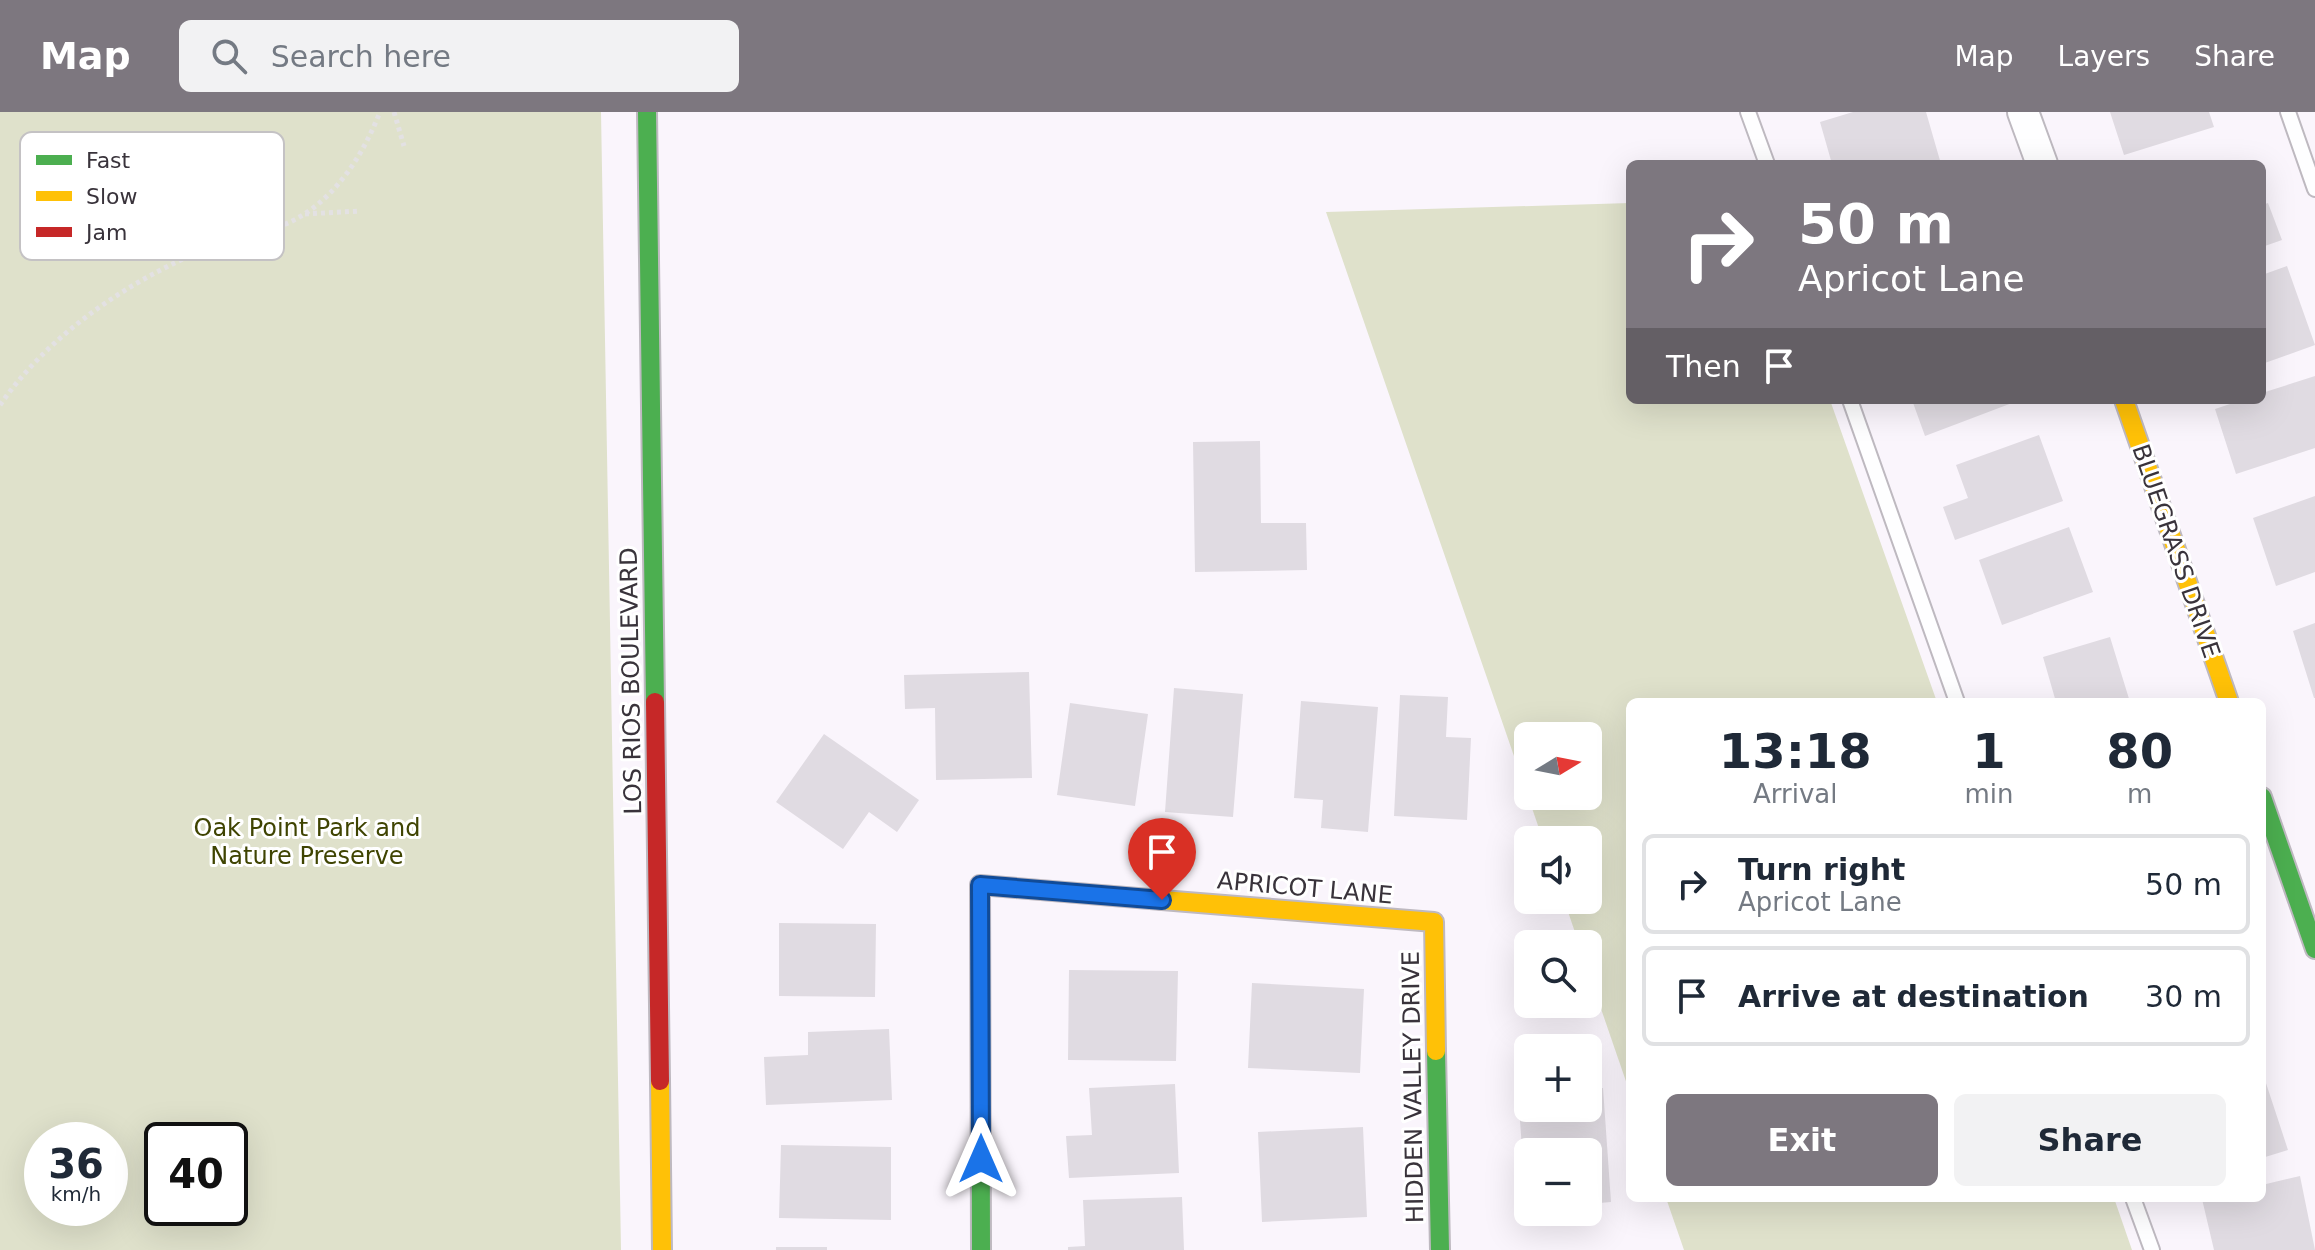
<!DOCTYPE html>
<html lang="en">
<head>
<meta charset="utf-8">
<style>
  :root { --surface:#fff; --page:#f2f2f3; --text:#1f2937; --muted:#747a83; --line:#e0e1e3; --accent:#7d777f }
  body { margin:0; font-family:"DejaVu Sans",sans-serif; background:var(--page); color:var(--text); height:100vh; display:flex; flex-direction:column; font-size:30px; white-space:nowrap }
  * { box-sizing:border-box; margin:0 }
  p { font-size:26px; color:var(--muted) }
  .icon { flex:none; width:44px; height:44px; fill:none; stroke:currentColor; stroke-width:2; stroke-linecap:round; stroke-linejoin:round }
  .map { position:relative; flex:1; overflow:hidden }
  .sheet { position:absolute; left:1626px; top:586px; width:640px; height:504px; display:flex; flex-direction:column; background:var(--surface); border-radius:12px; box-shadow:0 8px 32px #0002 }
  .sheet>* { flex:none }
  .hud { position:absolute; left:1626px; top:48px; width:640px; height:244px; border-radius:12px; box-shadow:0 8px 32px #0002; background:#7d777f; color:#fff; overflow:hidden }
  .needle { width:52px; rotate:80deg }
  .tools { position:absolute; left:1514px; top:610px; display:grid; gap:16px }
  .tools a { display:grid; place-items:center; width:88px; height:88px; border-radius:12px; background:var(--surface); box-shadow:0 8px 32px #0002; font-size:40px }
  .speed { position:absolute; left:24px; top:1010px; display:flex; gap:16px; font-size:40px; font-weight:700; text-align:center }
  .speed>* { display:grid; place-content:center; width:104px; height:104px; border-radius:50%; background:var(--surface); box-shadow:0 8px 32px #0002; line-height:1 }
  .speed small { font-size:20px; font-weight:400 }
  .speed .limit { border:4px solid #111; border-radius:12px; background:#fff; color:#111 }
  .pin { position:absolute; display:grid; place-items:center; width:68px; height:68px; color:#fff; margin:-82px -34px; border-radius:50% 50% 50% 0; rotate:-45deg; box-shadow:0 0 8px #0007 }
  .pin .icon { rotate:45deg }
  .me { position:absolute; width:88px; margin:-44px; rotate:0deg; stroke-linejoin:round; filter:drop-shadow(0 0 6px #0008) }
  .turn { display:flex; align-items:center; gap:28px; height:168px; padding:0 40px; font-size:36px }
  .turn .icon { width:104px; height:104px; stroke-width:2.5 }
  .turn b { display:block; font-size:56px; line-height:68px }
  .then { display:flex; align-items:center; height:76px; padding:0 40px; background:#0003; gap:16px; font-size:30px }
  .eta { display:flex; justify-content:space-evenly; align-items:center; height:136px; text-align:center }
  .eta b { font-size:48px; font-weight:700; line-height:56px }
  .cta { display:flex; gap:16px; margin-top:auto; padding:16px 40px }
  .cta a { flex:1; height:92px; border-radius:12px; background:var(--accent); color:#fff; font-size:32px; font-weight:700; line-height:92px; text-align:center }
  .cta a+a { background:var(--page); color:var(--text) }
  ul { padding:0; list-style:none }
  li { display:flex; align-items:center; gap:24px; height:100px; margin:0 16px 12px; padding:0 24px; border:4px solid var(--line); border-radius:12px }
  li div { flex:1 }
  li b { display:block; font-size:30px }
  li em { font-style:normal }
  header { display:flex; align-items:center; gap:48px; box-sizing:border-box; height:112px; padding:0 40px; background:var(--accent); color:#fff }
  header strong { font-size:38px }
  nav { display:flex; gap:44px; margin-inline-start:auto; font-size:28px }
  .search { width:560px; height:72px; background:var(--page); display:flex; align-items:center; gap:20px; box-sizing:border-box; padding:0 28px; border-radius:12px; color:var(--muted); font-size:30px }
  .map>svg:first-child { display:block }
  .green { fill:#dfe1cb; fill-rule:evenodd }
  .building { fill:#e0dbe2 }
  .lines { fill:none; stroke-linecap:round; stroke-linejoin:round }
  .lane-casing { stroke:#beb9c0; stroke-width:18 }
  .street-casing { stroke:#beb9c0; stroke-width:34 }
  .fast-casing { stroke:#beb9c0; stroke-width:22 }
  .slow-casing { stroke:#beb9c0; stroke-width:22 }
  .jam-casing { stroke:#beb9c0; stroke-width:22 }
  .path { stroke:#e3e1e3; stroke-width:5; stroke-dasharray:4 4; stroke-linecap:butt }
  .lane { stroke:#fefeff; stroke-width:14 }
  .street { stroke:#fefeff; stroke-width:30 }
  .fast { stroke:#4caf50; stroke-width:18 }
  .slow { stroke:#ffc107; stroke-width:18 }
  .jam { stroke:#c62828; stroke-width:18 }
  .route-casing { stroke:#114b97; stroke-width:20 }
  .route { stroke:#1a73e8; stroke-width:14 }
  .labels { text-anchor:middle; dominant-baseline:central; stroke-width:6; stroke-linejoin:round; paint-order:stroke }
  .street-label { font-size:24px; fill:#39333b; stroke:#fff }
  .park-label { font-size:24px; fill:#3f4402; stroke:#fff }
  .key { fill:#fff; stroke:#c4c2c4; stroke-width:2 }
  .key-label { font-size:22px; fill:#39333b }
</style>
</head>
<body>
<header>
<strong>Map</strong>
<div class="search"><svg class="icon" aria-label="search" viewBox="0 0 24 24"><circle cx="10" cy="10" r="6"/><path d="M15 15l6 6"/></svg>Search here</div>
<nav><a>Map</a><a>Layers</a><a>Share</a></nav>
</header>
<div class="map">
<svg width="2315" height="1138" viewBox="0 0 2315 1138">
  <rect width="100%" height="100%" fill="#faf5fc"/>
  <path class="green" d="M 0,0 L 601,0 L 621,1138 L 0,1138 ZM 42,1028 L 110,1028 L 110,1096 L 42,1096 ZM 162,1028 L 230,1028 L 230,1096 L 162,1096 Z
    M 1630,91 L 1630,288 L 1830,288 L 1937,590 L 1630,590 L 1630,981 L 1588,859 L 1588,832 L 1579,832 L 1564,788 L 1588,788 L 1588,728 L 1543,728 L 1326,100 ZM 1528,624 L 1588,624 L 1588,684 L 1528,684 Z
    M 1666,1086 L 2114,1086 L 2132,1138 L 1684,1138 Z"/>
  <path class="building" d="M 1853,0 L 1926,0 L 1941,52 L 1832,52 L 1820,10 Z
    M 2110,0 L 2209,0 L 2214,15 L 2124,43 Z
    M 2268,91 L 2282,128 L 2262,135 L 2262,93 Z
    M 2287,154 L 2315,233 L 2262,252 L 2262,163 Z
    M 2315,264 L 2315,336 L 2236,362 L 2215,297 L 2242,288 L 2262,288 L 2262,281 Z
    M 1912,288 L 2020,288 L 1925,324 Z
    M 2039,323 L 2063,389 L 1955,428 L 1943,395 L 1968,386 L 1956,353 Z
    M 1260,329 L 1261,411 L 1306,411 L 1307,458 L 1195,460 L 1193,330 Z
    M 2315,384 L 2315,460 L 2276,474 L 2253,406 Z
    M 2069,415 L 2093,480 L 2002,513 L 1979,448 Z
    M 2315,511 L 2315,586 L 2314,586 L 2293,519 Z
    M 2110,525 L 2130,590 L 2056,590 L 2043,545 Z
    M 1029,560 L 1032,666 L 936,668 L 935,596 L 905,597 L 904,563 Z
    M 1174,576 L 1243,582 L 1233,705 L 1165,700 Z
    M 1400,583 L 1448,585 L 1446,625 L 1471,626 L 1467,708 L 1394,704 Z
    M 1301,589 L 1378,595 L 1368,720 L 1321,716 L 1323,688 L 1294,686 Z
    M 1070,591 L 1148,602 L 1135,694 L 1057,683 Z
    M 824,622 L 919,688 L 897,720 L 869,700 L 843,737 L 776,690 Z
    M 779,811 L 876,812 L 875,885 L 779,884 Z
    M 1069,858 L 1178,859 L 1176,949 L 1068,948 Z
    M 1252,871 L 1364,877 L 1360,961 L 1248,956 Z
    M 889,917 L 892,988 L 766,993 L 764,945 L 808,943 L 808,920 Z
    M 2262,959 L 2288,1038 L 2262,1046 Z
    M 1175,972 L 1179,1061 L 1069,1066 L 1066,1024 L 1092,1023 L 1089,976 Z
    M 1603,976 L 1611,1090 L 1588,1092 L 1588,1040 L 1528,1040 L 1528,1063 L 1524,1064 L 1518,981 L 1528,981 L 1528,996 L 1588,996 L 1588,977 Z
    M 1363,1015 L 1367,1105 L 1262,1110 L 1258,1020 Z
    M 781,1033 L 891,1035 L 891,1108 L 779,1106 Z
    M 2300,1064 L 2315,1138 L 2214,1138 L 2202,1087 L 2262,1086 L 2262,1073 Z
    M 1182,1085 L 1184,1138 L 1068,1138 L 1068,1135 L 1085,1134 L 1083,1088 Z
    M 776,1135 L 827,1135 L 827,1138 L 776,1138 Z"/>
  <g class="lines">
    <defs>
      <path id="lane" d="M 1748,0 L 1767,52
        M 2288,0 L 2315,77
        M 1850,288 L 1957,590
        M 2133,1086 L 2152,1138"/>
      <path id="street" d="M 2023,0 L 2042,52"/>
      <path id="fast" d="M 647,0 L 655,590
        M 2262,685 L 2315,837
        M 1436,939 L 1440,1138
        M 981,1138 L 980,773 L 1162,788"/>
      <path id="slow" d="M 2124,288 L 2229,590
        M 1162,788 L 1434,810 L 1436,939
        M 660,969 L 662,1138"/>
      <path id="jam" d="M 655,590 L 660,969"/>
    </defs>
    <use href="#lane" class="lane-casing"/>
    <use href="#street" class="street-casing"/>
    <use href="#fast" class="fast-casing"/>
    <use href="#slow" class="slow-casing"/>
    <use href="#jam" class="jam-casing"/>
    <path class="path" d="M 394,0 L 404,34
      M 305,102 L 360,99
      M 0,293 C 45,228 114,179 185,146 C 214,132 247,126 278,115 C 329,97 361,48 380,0"/>
    <use href="#lane" class="lane"/>
    <use href="#street" class="street"/>
    <use href="#fast" class="fast"/>
    <use href="#slow" class="slow"/>
    <use href="#jam" class="jam"/>
  </g>
  <g class="lines">
    <defs>
      <path id="route" d="M 981,1047 L 980,773 L 1162,788"/>
    </defs>
    <use href="#route" class="route-casing"/>
    <use href="#route" class="route"/>
  </g>
  <g class="labels">
    <g class="street-label">
      <text transform="translate(2176 439) rotate(71)">BLUEGRASS DRIVE</text>
      <text transform="translate(631 569) rotate(-91)">LOS RIOS BOULEVARD</text>
      <text transform="translate(1305 776) rotate(5)">APRICOT LANE</text>
      <text transform="translate(1413 975) rotate(-91)">HIDDEN VALLEY DRIVE</text>
    </g>
    <g class="park-label">
      <text x="307" y="716">Oak Point Park and<tspan x="307" dy="28">Nature Preserve</tspan></text>
    </g>
  </g>
  <rect x="20" y="20" width="264" height="128" rx="12" class="key"/>
  <rect x="36" y="43" width="36" height="10" fill="#4caf50"/>
  <rect x="36" y="79" width="36" height="10" fill="#ffc107"/>
  <rect x="36" y="115" width="36" height="10" fill="#c62828"/>
  <g class="key-label">
    <text x="86" y="56">Fast</text>
    <text x="86" y="92">Slow</text>
    <text x="86" y="128">Jam</text>
  </g>
</svg>
<div class="tools">
<a><svg class="needle" viewBox="-14 -14 28 28"><path d="M0-13l5 13h-10z" fill="#e53935"/><path d="M0 13l5-13h-10z" fill="#747a83"/></svg></a>
<a><svg class="icon" aria-label="sound" viewBox="0 0 24 24"><path d="M4 9h4l5-4v14l-5-4H4zM17 9q2 3 0 6"/></svg></a>
<a><svg class="icon" aria-label="search" viewBox="0 0 24 24"><circle cx="10" cy="10" r="6"/><path d="M15 15l6 6"/></svg></a>
<a>+</a>
<a>−</a>
</div>
<div class="speed"><div>36<small>km/h</small></div><div class="limit">40</div></div>
<div class="pin" style="left:1162px;top:788px;background:#d93025"><svg class="icon" aria-label="arrive" viewBox="0 0 24 24"><path d="M6 21V4h12l-3 4 3 4H6"/></svg></div>
<svg class="me" style="left:981px;top:1047px" viewBox="-20 -20 40 40"><path d="M0-17L14 15 0 8-14 15z" fill="#1a73e8" stroke="#fff" stroke-width="4"/></svg>
<div class="hud">
<div class="turn"><svg class="icon" aria-label="right" viewBox="0 0 24 24"><path d="M7 20v-9h11M14 6l5 5-5 5"/></svg><div><b>50 m</b>Apricot Lane</div></div>
<div class="then">Then<svg class="icon" aria-label="arrive" viewBox="0 0 24 24"><path d="M6 21V4h12l-3 4 3 4H6"/></svg></div>
</div>
<section class="sheet">
<div class="eta">
<div><b>13:18</b><p>Arrival</p></div>
<div><b>1</b><p>min</p></div>
<div><b>80</b><p>m</p></div>
</div>
<ul>
<li><svg class="icon" aria-label="right" viewBox="0 0 24 24"><path d="M7 20v-9h11M14 6l5 5-5 5"/></svg><div><b>Turn right</b><p>Apricot Lane</p></div><em>50 m</em></li>
<li><svg class="icon" aria-label="arrive" viewBox="0 0 24 24"><path d="M6 21V4h12l-3 4 3 4H6"/></svg><div><b>Arrive at destination</b></div><em>30 m</em></li>
</ul>
<div class="cta"><a>Exit</a><a>Share</a></div>
</section>
</div>
</body>
</html>
